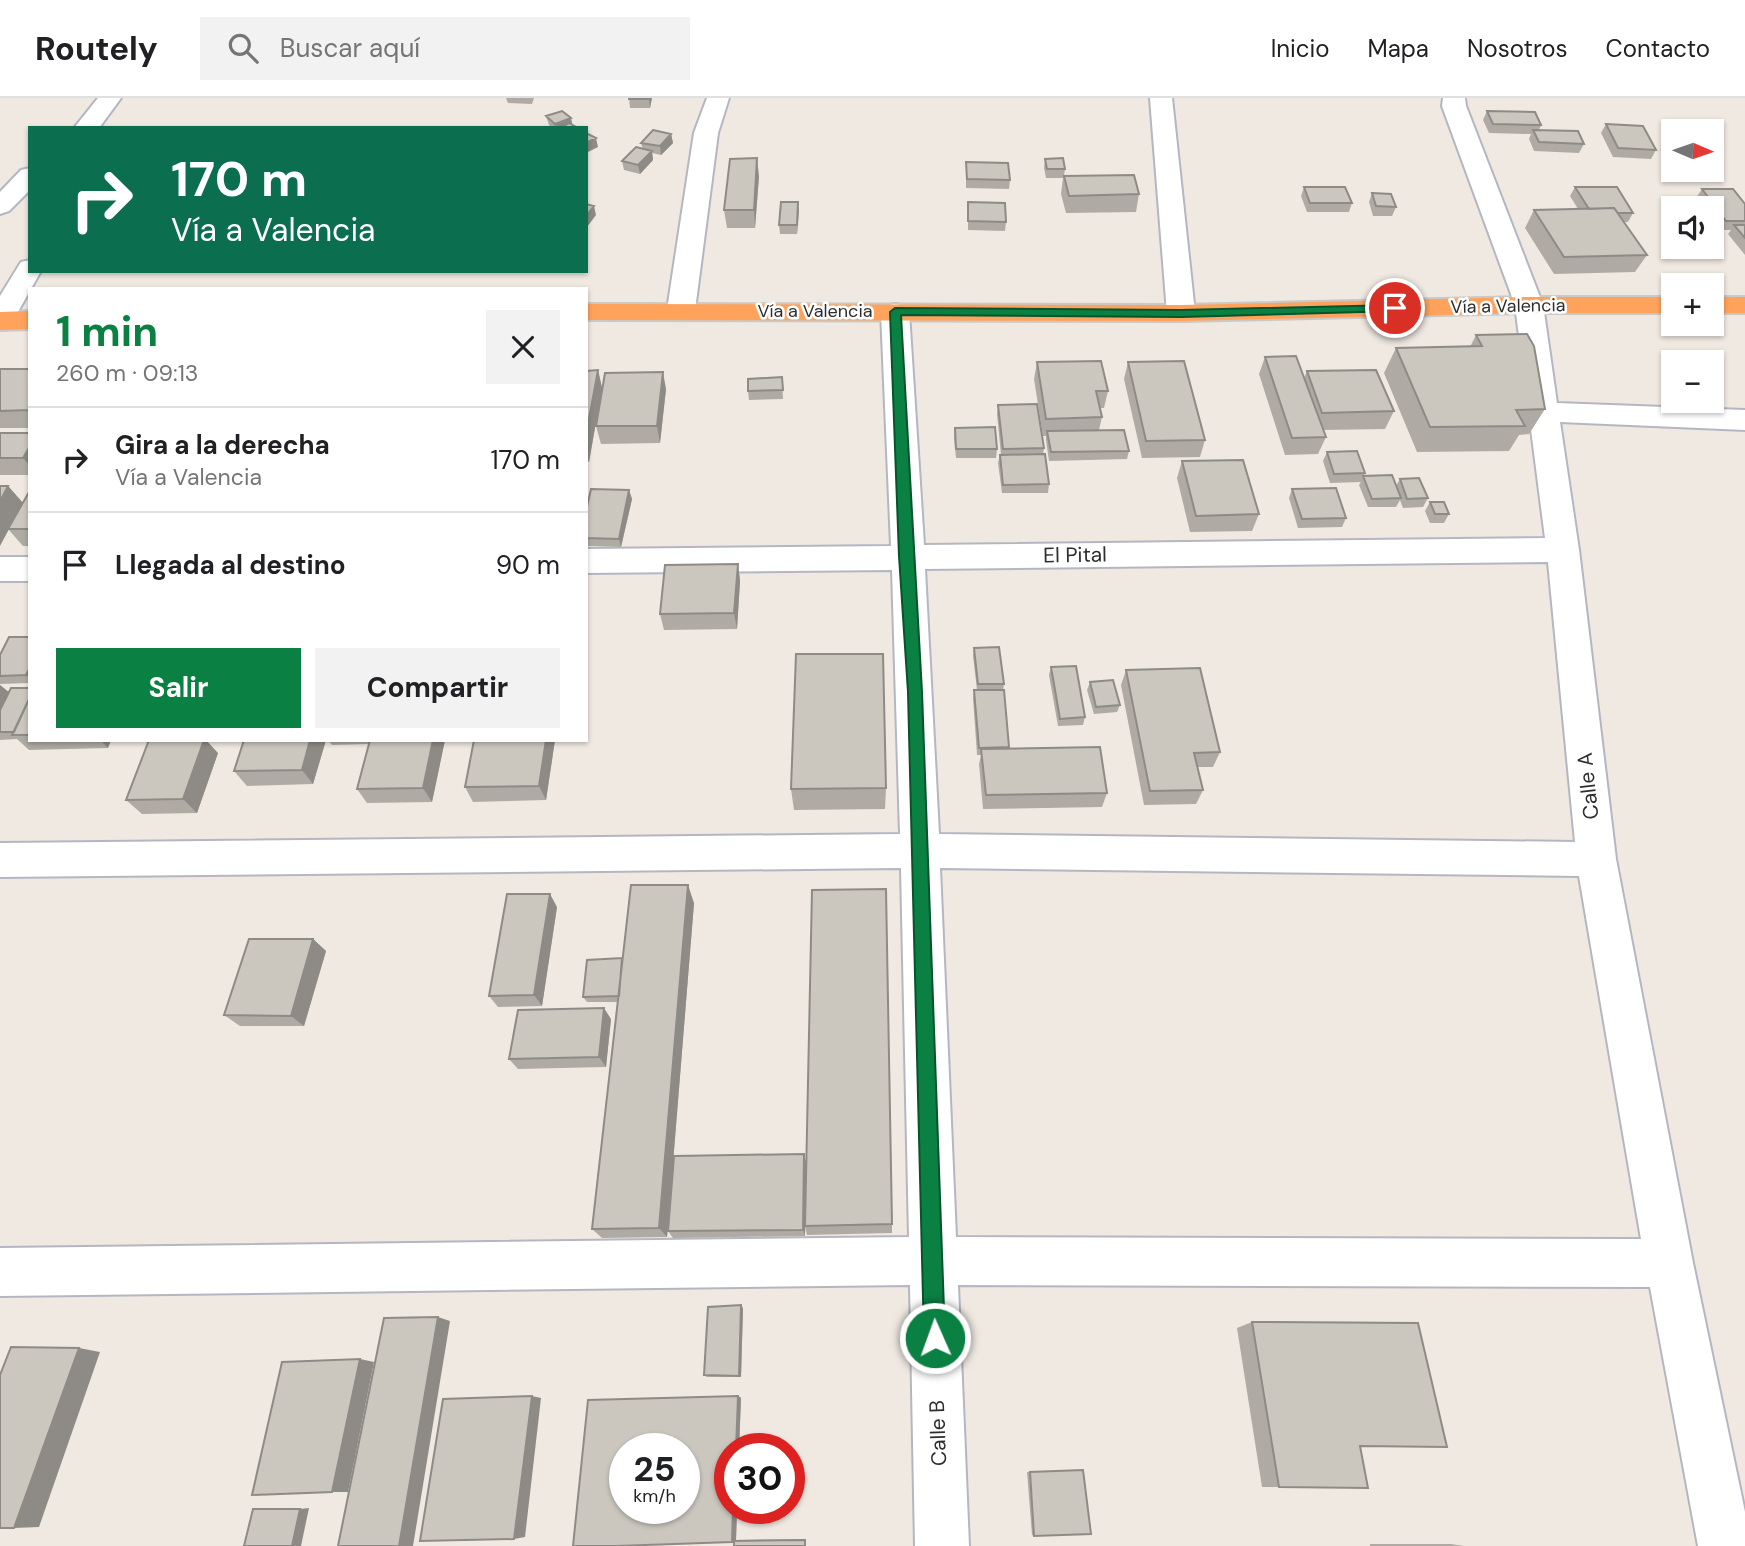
<!DOCTYPE html>
<html lang="es">
<head>
<meta charset="utf-8">
<style>
  :root { --surface:#fff; --page:#f2f2f2; --text:#202124; --muted:#757577; --line:#e0e0e0; --accent:#0b8043 }
  body { margin:0; font-family:"DM Sans",sans-serif; background:var(--page); color:var(--text); height:100vh; display:flex; flex-direction:column; font-size:26px; white-space:nowrap }
  * { box-sizing:border-box; margin:0 }
  p { font-size:23px; color:var(--muted) }
  .icon { flex:none; width:38px; height:38px; fill:none; stroke:currentColor; stroke-width:2; stroke-linecap:round; stroke-linejoin:round }
  .map { position:relative; flex:1; overflow:hidden }
  .sheet { position:absolute; left:28px; top:189px; width:560px; height:455px; display:flex; flex-direction:column; background:var(--surface); border-radius:0px; box-shadow:0 2px 5px #0004 }
  .sheet>* { flex:none }
  .guide { position:absolute; left:28px; top:28px; width:560px; height:147px; border-radius:0px; box-shadow:0 2px 5px #0004; background:#0b6e4f; color:#fff; overflow:hidden }
  .needle { width:46px; rotate:92deg }
  .tools { position:absolute; left:1661px; top:21px; display:grid; gap:14px }
  .tools a { display:grid; place-items:center; width:63px; height:63px; border-radius:0px; background:var(--surface); box-shadow:0 2px 5px #0004; font-size:35px }
  .speed { position:absolute; left:609px; top:1335px; display:flex; gap:14px; font-size:35px; font-weight:700; text-align:center }
  .speed>* { display:grid; place-content:center; width:91px; height:91px; border-radius:50%; background:var(--surface); box-shadow:0 2px 5px #0004; line-height:1 }
  .speed small { font-size:18px; font-weight:400 }
  .speed .limit { border:10px solid #d22; background:#fff; color:#111 }
  .pin { position:absolute; display:grid; place-items:center; width:60px; height:60px; color:#fff; margin:-30px; border:4px solid #fff; border-radius:50%; box-shadow:0 2px 7px #0007 }
  .me { position:absolute; width:77px; margin:-38px; rotate:358deg; stroke-linejoin:round; filter:drop-shadow(0 0 5px #0008) }
  .turn { display:flex; align-items:center; gap:24px; height:147px; padding:0 28px; font-size:32px }
  .turn .icon { width:91px; height:91px; stroke-width:2.5 }
  .turn b { display:block; font-size:49px; line-height:60px }
  .round { display:grid; place-items:center; flex:none; width:74px; height:74px; border-radius:0px; background:var(--page) }
  .head { display:flex; align-items:center; justify-content:space-between; height:119px; padding:0 28px }
  h1 { font-size:42px; font-weight:700; line-height:52px; color:var(--accent) }
  .action { display:flex; gap:14px; margin-top:auto; padding:14px 28px }
  .action a { flex:1; height:80px; border-radius:0px; background:var(--accent); color:#fff; font-size:28px; font-weight:700; line-height:80px; text-align:center }
  .action a+a { background:var(--page); color:var(--text) }
  ul { padding:0; list-style:none }
  li { display:flex; align-items:center; gap:21px; height:105px; padding:0 28px; border-top:2px solid var(--line) }
  li div { flex:1 }
  li b { display:block; font-size:26px }
  li em { font-style:normal }
  header { display:flex; align-items:center; gap:42px; box-sizing:border-box; height:98px; padding:0 35px; background:var(--surface); border-bottom:2px solid var(--line) }
  header strong { font-size:33px }
  nav { display:flex; gap:38px; margin-inline-start:auto; font-size:24px }
  .search { width:490px; height:63px; background:var(--page); display:flex; align-items:center; gap:18px; box-sizing:border-box; padding:0 24px; border-radius:0px; color:var(--muted); font-size:26px }
  .map>svg:first-child { display:block }
  .lines { fill:none; stroke-linecap:round; stroke-linejoin:round }
  .street-casing { stroke:#b4b7c1; stroke-width:4 }
  .secondary-casing { stroke:#b4b7c1; stroke-width:4 }
  .highway-casing { stroke:#c9c9c9; stroke-width:4 }
  .street { fill:#fff; fill-rule:evenodd }
  .secondary { fill:#fff; fill-rule:evenodd }
  .highway { fill:#ffa35c; fill-rule:evenodd }
  .wall { fill:#afaba4; fill-rule:evenodd }
  .shaded-wall { fill:#8e8b86 }
  .building { fill:#cbc7bf; stroke:#8e8b86; stroke-width:2; fill-rule:evenodd }
  .route { fill:#0b8043; stroke:#07532c; stroke-width:2 }
  .labels { text-anchor:middle; dominant-baseline:central; stroke-width:5; stroke-linejoin:round; paint-order:stroke }
  .far-street-label { font-size:18px; fill:#2e2e2e; stroke:#fff }
  .street-label { font-size:21px; fill:#2e2e2e; stroke:#fff }
</style>
</head>
<body>
<header>
<strong>Routely</strong>
<div class="search"><svg class="icon" aria-label="search" viewBox="0 0 24 24"><circle cx="10" cy="10" r="6"/><path d="M15 15l6 6"/></svg>Buscar aquí</div>
<nav><a>Inicio</a><a>Mapa</a><a>Nosotros</a><a>Contacto</a></nav>
</header>
<div class="map">
<svg width="1745" height="1448" viewBox="0 0 1745 1448">
  <rect width="100%" height="100%" fill="#efe9e1"/>
  <g class="lines">
    <defs>
      <path id="street" d="M 707,0 L 729,0 L 718,35 L 695,212 L 691,218 L 681,220 L 671,218 L 667,212 L 694,35 Z
        M 1150,0 L 1172,0 L 1195,215 L 1191,221 L 1181,223 L 1171,221 L 1167,215 Z
        M 1443,0 L 1465,0 L 1466,8 L 1543,207 L 1557,305 L 1745,312 L 1745,332 L 1560,324 L 1579,452 L 1616,761 L 1693,1165 L 1745,1414 L 1745,1448 L 1698,1448 L 1650,1189 L 958,1187 L 969,1448 L 915,1448 L 910,1187 L 0,1198 L 0,1150 L 909,1139 L 901,770 L 0,779 L 0,745 L 900,736 L 892,472 L 586,475 L 586,451 L 891,448 L 881,214 L 885,208 L 895,206 L 905,208 L 909,214 L 924,447 L 1545,440 L 1515,207 L 1442,8 ZM 1548,464 L 1575,744 L 939,736 L 925,471 ZM 940,770 L 1579,778 L 1641,1141 L 956,1139 Z
        M 0,459 L 30,459 L 30,483 L 0,483 Z"/>
      <path id="secondary" d="M 98,0 L 121,0 L 99,30 L 74,30 Z
        M 30,70 L 30,92 L 9,113 L 0,116 L 0,94 L 21,72 Z
        M 30,162 L 30,173 L 41,173 L 10,228 L 0,231 L 0,198 L 21,164 Z"/>
      <path id="highway" d="M 1529,199 L 1673,199 L 1673,215 L 1529,215 L 1181,223 L 586,222 L 586,206 L 1181,207 Z
        M 1712,199 L 1745,199 L 1745,215 L 1712,215 Z
        M 30,213 L 30,231 L 0,232 L 0,214 Z"/>
    </defs>
    <use href="#street" class="street-casing"/>
    <use href="#secondary" class="secondary-casing"/>
    <use href="#highway" class="highway-casing"/>
    <use href="#street" class="street"/>
    <use href="#secondary" class="secondary"/>
    <use href="#highway" class="highway"/>
  </g>
  <path class="wall" d="M 506,0 L 534,0 L 532,6 L 508,5 Z
    M 629,0 L 652,0 L 650,10 L 630,10 Z
    M 1487,13 L 1541,27 L 1539,32 L 1584,46 L 1579,55 L 1534,53 L 1529,41 L 1531,36 L 1489,35 L 1483,22 Z
    M 546,18 L 573,27 L 578,30 L 552,30 L 549,27 Z
    M 1606,26 L 1656,52 L 1651,61 L 1613,59 L 1601,35 Z
    M 671,36 L 673,45 L 661,57 L 652,55 L 653,62 L 640,76 L 624,72 L 622,63 L 643,51 L 641,45 Z
    M 1045,61 L 1065,71 L 1064,78 L 1139,96 L 1136,114 L 1066,115 L 1061,96 L 1063,80 L 1046,80 L 1044,70 Z
    M 966,64 L 1010,82 L 1009,91 L 966,90 Z
    M 759,78 L 755,130 L 727,130 L 724,112 Z
    M 1304,89 L 1352,105 L 1349,114 L 1307,114 L 1301,98 Z
    M 1575,89 L 1633,115 L 1628,124 L 1624,124 L 1647,157 L 1635,174 L 1554,176 L 1525,130 L 1534,112 L 1578,111 L 1570,98 Z
    M 1702,91 L 1745,106 L 1745,157 L 1728,136 L 1731,132 L 1720,132 L 1712,121 L 1712,110 L 1704,110 L 1696,100 Z
    M 1372,95 L 1396,109 L 1392,118 L 1373,118 L 1369,104 Z
    M 798,104 L 797,136 L 780,136 L 779,127 Z
    M 968,104 L 1006,124 L 1005,133 L 968,132 Z
    M 1476,237 L 1545,311 L 1529,336 L 1519,337 L 1509,353 L 1417,354 L 1384,275 L 1396,250 L 1470,249 Z
    M 1265,259 L 1304,280 L 1307,273 L 1394,313 L 1385,331 L 1323,332 L 1326,339 L 1318,356 L 1285,357 L 1259,276 Z
    M 1037,264 L 1108,293 L 1104,310 L 1100,310 L 1102,319 L 1099,332 L 1129,353 L 1127,361 L 1049,363 L 1046,342 L 1046,338 L 1043,338 L 1034,281 Z
    M 1128,264 L 1205,342 L 1200,359 L 1142,360 L 1124,281 Z
    M 0,271 L 30,271 L 30,330 L 0,330 Z
    M 598,272 L 602,290 L 589,364 L 586,364 L 586,273 Z
    M 782,279 L 783,301 L 749,302 L 748,293 Z
    M 666,291 L 660,345 L 601,346 L 596,328 Z
    M 998,307 L 1044,350 L 1043,356 L 1049,386 L 1048,395 L 1002,395 L 998,365 L 1000,357 L 1001,357 L 997,316 Z
    M 955,330 L 997,351 L 996,360 L 956,360 L 954,339 Z
    M 0,335 L 30,335 L 30,377 L 0,377 Z
    M 1327,354 L 1365,375 L 1364,378 L 1396,388 L 1400,381 L 1428,400 L 1423,409 L 1403,410 L 1400,402 L 1396,409 L 1368,409 L 1359,387 L 1361,384 L 1330,385 L 1323,363 Z
    M 1182,363 L 1259,416 L 1252,433 L 1190,434 L 1177,380 Z
    M 8,388 L 23,405 L 30,394 L 30,448 L 23,448 L 9,432 Z
    M 1292,391 L 1346,420 L 1342,429 L 1298,430 L 1289,400 Z
    M 629,392 L 632,401 L 621,449 L 586,448 L 586,413 Z
    M 1430,404 L 1449,416 L 1444,425 L 1430,425 L 1425,413 Z
    M 738,466 L 740,483 L 737,531 L 664,532 L 660,516 Z
    M 30,539 L 30,585 L 0,586 L 0,557 Z
    M 974,550 L 1004,586 L 1003,592 L 1009,651 L 1107,695 L 1102,709 L 983,711 L 979,666 L 981,657 L 977,657 L 973,600 L 974,592 L 977,592 L 973,558 Z
    M 1051,569 L 1085,619 L 1083,627 L 1058,628 L 1049,577 Z
    M 1126,572 L 1220,654 L 1213,669 L 1197,669 L 1203,692 L 1196,706 L 1144,707 L 1121,587 Z
    M 1090,584 L 1120,607 L 1117,614 L 1094,616 L 1087,592 Z
    M 0,587 L 9,594 L 30,590 L 30,642 L 111,642 L 108,650 L 29,652 L 17,641 L 0,642 Z
    M 244,642 L 326,642 L 313,686 L 247,688 L 234,673 Z
    M 328,642 L 445,642 L 432,704 L 367,705 L 357,691 L 369,646 L 332,647 Z
    M 555,642 L 546,702 L 473,704 L 465,689 Z
    M 218,655 L 197,715 L 142,716 L 126,702 Z
    M 886,690 L 885,711 L 794,712 L 791,691 Z
    M 694,805 L 667,1139 L 602,1140 L 592,1131 L 618,904 L 587,904 L 583,899 L 622,860 Z
    M 557,809 L 542,908 L 498,909 L 489,898 Z
    M 313,841 L 326,853 L 304,928 L 240,928 L 224,917 Z
    M 611,921 L 606,969 L 518,971 L 509,961 Z
    M 806,1064 L 892,1126 L 892,1135 L 807,1137 L 805,1129 L 805,1138 L 673,1140 L 668,1133 Z
    M 743,1210 L 741,1279 L 707,1279 L 704,1277 Z
    M 1252,1224 L 1447,1349 L 1360,1349 L 1279,1389 L 1262,1389 L 1237,1230 Z
    M 738,1298 L 741,1300 L 739,1351 L 730,1351 L 730,1410 L 737,1410 L 736,1442 L 806,1441 L 806,1448 L 734,1448 L 734,1443 L 732,1444 L 616,1448 L 573,1448 L 588,1302 ZM 625,1351 L 684,1351 L 684,1410 L 625,1410 Z
    M 1083,1372 L 1034,1438 L 1032,1437 L 1027,1374 Z
    M 1370,1446 L 1451,1446 L 1464,1448 L 1370,1448 Z"/>
  <path class="shaded-wall" d="M 649,0 L 652,0 L 650,10 L 649,1 Z
    M 571,20 L 573,29 L 570,30 L 556,30 L 555,26 Z
    M 671,36 L 673,45 L 661,57 L 660,48 Z
    M 596,40 L 598,49 L 586,55 L 586,45 Z
    M 652,53 L 653,62 L 640,76 L 638,67 Z
    M 757,60 L 759,78 L 755,130 L 754,112 Z
    M 798,104 L 799,113 L 797,136 L 797,127 Z
    M 594,108 L 596,117 L 587,129 L 586,118 Z
    M 598,272 L 602,290 L 589,364 L 586,353 L 586,337 Z
    M 663,274 L 666,291 L 660,345 L 657,328 Z
    M 30,348 L 30,368 L 23,360 Z
    M 8,388 L 23,405 L 0,448 L 0,403 Z
    M 629,392 L 632,401 L 621,449 L 619,441 Z
    M 738,466 L 740,483 L 737,531 L 734,515 Z
    M 30,569 L 30,581 L 26,577 Z
    M 0,587 L 12,597 L 0,620 Z
    M 100,642 L 111,642 L 108,650 Z
    M 204,642 L 206,642 L 218,655 L 197,715 L 183,701 Z
    M 310,642 L 326,642 L 313,686 L 302,672 Z
    M 433,642 L 445,642 L 432,704 L 423,690 Z
    M 546,642 L 555,642 L 546,702 L 539,688 Z
    M 688,787 L 694,805 L 667,1139 L 659,1130 Z
    M 550,796 L 557,809 L 542,908 L 534,897 Z
    M 313,841 L 326,853 L 304,928 L 291,918 Z
    M 604,910 L 611,921 L 606,969 L 599,959 Z
    M 804,1056 L 806,1064 L 805,1138 L 803,1132 Z
    M 741,1207 L 743,1210 L 741,1279 L 739,1278 Z
    M 438,1219 L 450,1223 L 413,1448 L 399,1448 Z
    M 79,1250 L 100,1254 L 39,1429 L 14,1430 Z
    M 360,1261 L 374,1264 L 348,1394 L 332,1394 Z
    M 532,1298 L 541,1300 L 525,1439 L 514,1441 Z
    M 738,1298 L 741,1300 L 739,1351 L 736,1351 Z
    M 309,1410 L 301,1448 L 292,1448 L 300,1411 Z
    M 733,1410 L 737,1410 L 736,1442 L 732,1444 Z"/>
  <path class="building" d="M 629,0 L 649,0 L 649,1 L 629,1 Z
    M 562,13 L 571,20 L 555,26 L 546,18 Z
    M 1487,13 L 1535,14 L 1541,27 L 1493,26 Z
    M 569,25 L 578,30 L 559,30 Z
    M 1606,26 L 1643,28 L 1656,52 L 1618,50 Z
    M 653,32 L 671,36 L 660,48 L 641,45 Z
    M 1533,32 L 1578,33 L 1584,46 L 1539,44 Z
    M 586,35 L 596,40 L 586,45 Z
    M 636,49 L 652,53 L 638,67 L 622,63 Z
    M 757,60 L 754,112 L 724,112 L 730,61 Z
    M 1063,60 L 1065,71 L 1047,71 L 1045,61 Z
    M 966,64 L 1008,65 L 1010,82 L 967,81 Z
    M 1134,77 L 1139,96 L 1069,98 L 1064,78 Z
    M 1304,89 L 1345,89 L 1352,105 L 1310,105 Z
    M 1575,89 L 1617,89 L 1633,115 L 1618,115 L 1614,110 L 1589,111 Z
    M 1702,91 L 1733,91 L 1745,106 L 1745,123 L 1726,123 Z
    M 1372,95 L 1391,96 L 1396,109 L 1376,108 Z
    M 781,104 L 798,104 L 797,127 L 779,127 Z
    M 968,104 L 1005,105 L 1006,124 L 968,123 Z
    M 586,106 L 594,108 L 586,118 Z
    M 1614,110 L 1647,157 L 1564,159 L 1534,112 Z
    M 1734,127 L 1745,127 L 1745,140 Z
    M 1527,236 L 1534,248 L 1545,311 L 1516,312 L 1525,328 L 1430,329 L 1396,250 L 1482,248 L 1476,237 Z
    M 1296,258 L 1326,339 L 1292,340 L 1265,259 Z
    M 1101,263 L 1108,293 L 1096,293 L 1102,319 L 1046,321 L 1037,264 Z
    M 1184,263 L 1205,342 L 1146,343 L 1128,264 Z
    M 0,271 L 30,271 L 30,312 L 0,313 Z
    M 598,272 L 586,337 L 586,273 Z
    M 1376,272 L 1394,313 L 1322,315 L 1307,273 Z
    M 663,274 L 657,328 L 596,328 L 605,275 Z
    M 782,279 L 783,292 L 748,293 L 748,281 Z
    M 1037,306 L 1044,350 L 1003,351 L 998,307 Z
    M 995,329 L 997,351 L 956,351 L 955,330 Z
    M 1124,332 L 1129,353 L 1051,354 L 1047,333 Z
    M 0,335 L 30,335 L 30,348 L 23,360 L 0,360 Z
    M 1357,353 L 1365,375 L 1334,376 L 1327,354 Z
    M 1045,356 L 1049,386 L 1003,387 L 1000,357 Z
    M 1243,362 L 1259,416 L 1196,418 L 1182,363 Z
    M 1392,377 L 1401,400 L 1372,401 L 1363,378 Z
    M 1419,380 L 1428,400 L 1407,401 L 1400,381 Z
    M 0,388 L 8,388 L 0,403 Z
    M 1336,390 L 1346,420 L 1302,421 L 1292,391 Z
    M 591,391 L 629,392 L 619,441 L 586,440 L 586,413 Z
    M 29,394 L 30,431 L 8,431 Z
    M 1430,404 L 1444,404 L 1449,416 L 1435,416 Z
    M 738,466 L 734,515 L 660,516 L 665,467 Z
    M 9,539 L 30,539 L 30,569 L 26,577 L 0,578 L 0,557 Z
    M 999,549 L 1004,586 L 978,586 L 974,550 Z
    M 796,556 L 883,556 L 886,690 L 791,691 Z
    M 1076,568 L 1085,619 L 1060,621 L 1051,569 Z
    M 1200,570 L 1220,654 L 1194,655 L 1203,692 L 1150,693 L 1126,572 Z
    M 1113,582 L 1120,607 L 1096,609 L 1090,584 Z
    M 11,590 L 30,590 L 30,599 L 14,634 L 0,634 L 0,612 Z
    M 974,592 L 1004,592 L 1009,649 L 979,650 Z
    M 30,599 L 30,637 L 12,637 Z
    M 149,642 L 204,642 L 183,701 L 126,702 Z
    M 244,642 L 310,642 L 302,672 L 234,673 Z
    M 370,642 L 433,642 L 423,690 L 357,691 Z
    M 474,642 L 546,642 L 539,688 L 465,689 Z
    M 1100,649 L 1107,695 L 986,697 L 981,651 Z
    M 631,787 L 688,787 L 659,1130 L 592,1131 Z
    M 886,791 L 892,1126 L 805,1128 L 812,792 Z
    M 507,796 L 550,796 L 534,897 L 489,898 Z
    M 249,841 L 313,841 L 291,918 L 224,917 Z
    M 622,860 L 619,898 L 583,899 L 587,862 Z
    M 604,910 L 599,959 L 509,961 L 518,912 Z
    M 804,1056 L 803,1132 L 668,1133 L 674,1058 Z
    M 741,1207 L 739,1278 L 704,1277 L 708,1209 Z
    M 438,1219 L 399,1448 L 338,1448 L 384,1220 Z
    M 1252,1224 L 1418,1225 L 1447,1349 L 1360,1348 L 1368,1390 L 1279,1389 Z
    M 11,1249 L 79,1250 L 14,1430 L 0,1430 L 0,1277 Z
    M 360,1261 L 332,1394 L 252,1397 L 282,1264 Z
    M 532,1298 L 514,1441 L 420,1443 L 443,1301 Z
    M 738,1298 L 736,1351 L 730,1351 L 730,1410 L 733,1410 L 732,1444 L 616,1448 L 573,1448 L 588,1302 ZM 625,1351 L 684,1351 L 684,1410 L 625,1410 Z
    M 1083,1372 L 1091,1436 L 1034,1438 L 1030,1374 Z
    M 253,1411 L 300,1411 L 292,1448 L 244,1448 Z
    M 805,1442 L 805,1448 L 734,1448 L 734,1443 Z"/>
  <path class="route" d="M 1395,207 L 1401,210 L 1399,213 L 1181,219 L 901,217 L 922,594 L 945,1240 L 942,1248 L 935,1251 L 927,1248 L 924,1240 L 908,594 L 899,458 L 890,214 L 895,210 L 1181,212 Z"/>
  <g class="labels">
    <g class="far-street-label">
      <text transform="translate(1508 208) rotate(-1)">Vía a Valencia</text>
      <text x="815" y="213">Vía a Valencia</text>
    </g>
    <g class="street-label">
      <text transform="translate(1075 457) rotate(-1)">El Pital</text>
      <text transform="translate(1588 688) rotate(-96)">Calle A</text>
      <text transform="translate(938 1335) rotate(-92)">Calle B</text>
    </g>
  </g>
</svg>
<div class="tools">
<a><svg class="needle" viewBox="-14 -14 28 28"><path d="M0-13l5 13h-10z" fill="#e53935"/><path d="M0 13l5-13h-10z" fill="#757577"/></svg></a>
<a><svg class="icon" aria-label="sound" viewBox="0 0 24 24"><path d="M4 9h4l5-4v14l-5-4H4zM17 9q2 3 0 6"/></svg></a>
<a>+</a>
<a>−</a>
</div>
<div class="speed"><div>25<small>km/h</small></div><div class="limit">30</div></div>
<div class="pin" style="left:1395px;top:210px;background:#d93025"><svg class="icon" aria-label="arrive" viewBox="0 0 24 24"><path d="M6 21V4h12l-3 4 3 4H6"/></svg></div>
<svg class="me" style="left:935px;top:1240px" viewBox="-20 -20 40 40"><circle r="17" fill="#0b8043" stroke="#fff" stroke-width="3"/><path d="M0-11L8 9 0 5-8 9z" fill="#fff"/></svg>
<div class="guide">
<div class="turn"><svg class="icon" aria-label="right" viewBox="0 0 24 24"><path d="M7 20v-9h11M14 6l5 5-5 5"/></svg><div><b>170 m</b>Vía a Valencia</div></div>
</div>
<section class="sheet">
<div class="head"><div><h1>1 min</h1><p>260 m · 09:13</p></div><a class="round"><svg class="icon" aria-label="close" viewBox="0 0 24 24"><path d="M6 6l12 12M18 6L6 18"/></svg></a></div>
<ul>
<li><svg class="icon" aria-label="right" viewBox="0 0 24 24"><path d="M7 20v-9h11M14 6l5 5-5 5"/></svg><div><b>Gira a la derecha</b><p>Vía a Valencia</p></div><em>170 m</em></li>
<li><svg class="icon" aria-label="arrive" viewBox="0 0 24 24"><path d="M6 21V4h12l-3 4 3 4H6"/></svg><div><b>Llegada al destino</b></div><em>90 m</em></li>
</ul>
<div class="action"><a>Salir</a><a>Compartir</a></div>
</section>
</div>
</body>
</html>
